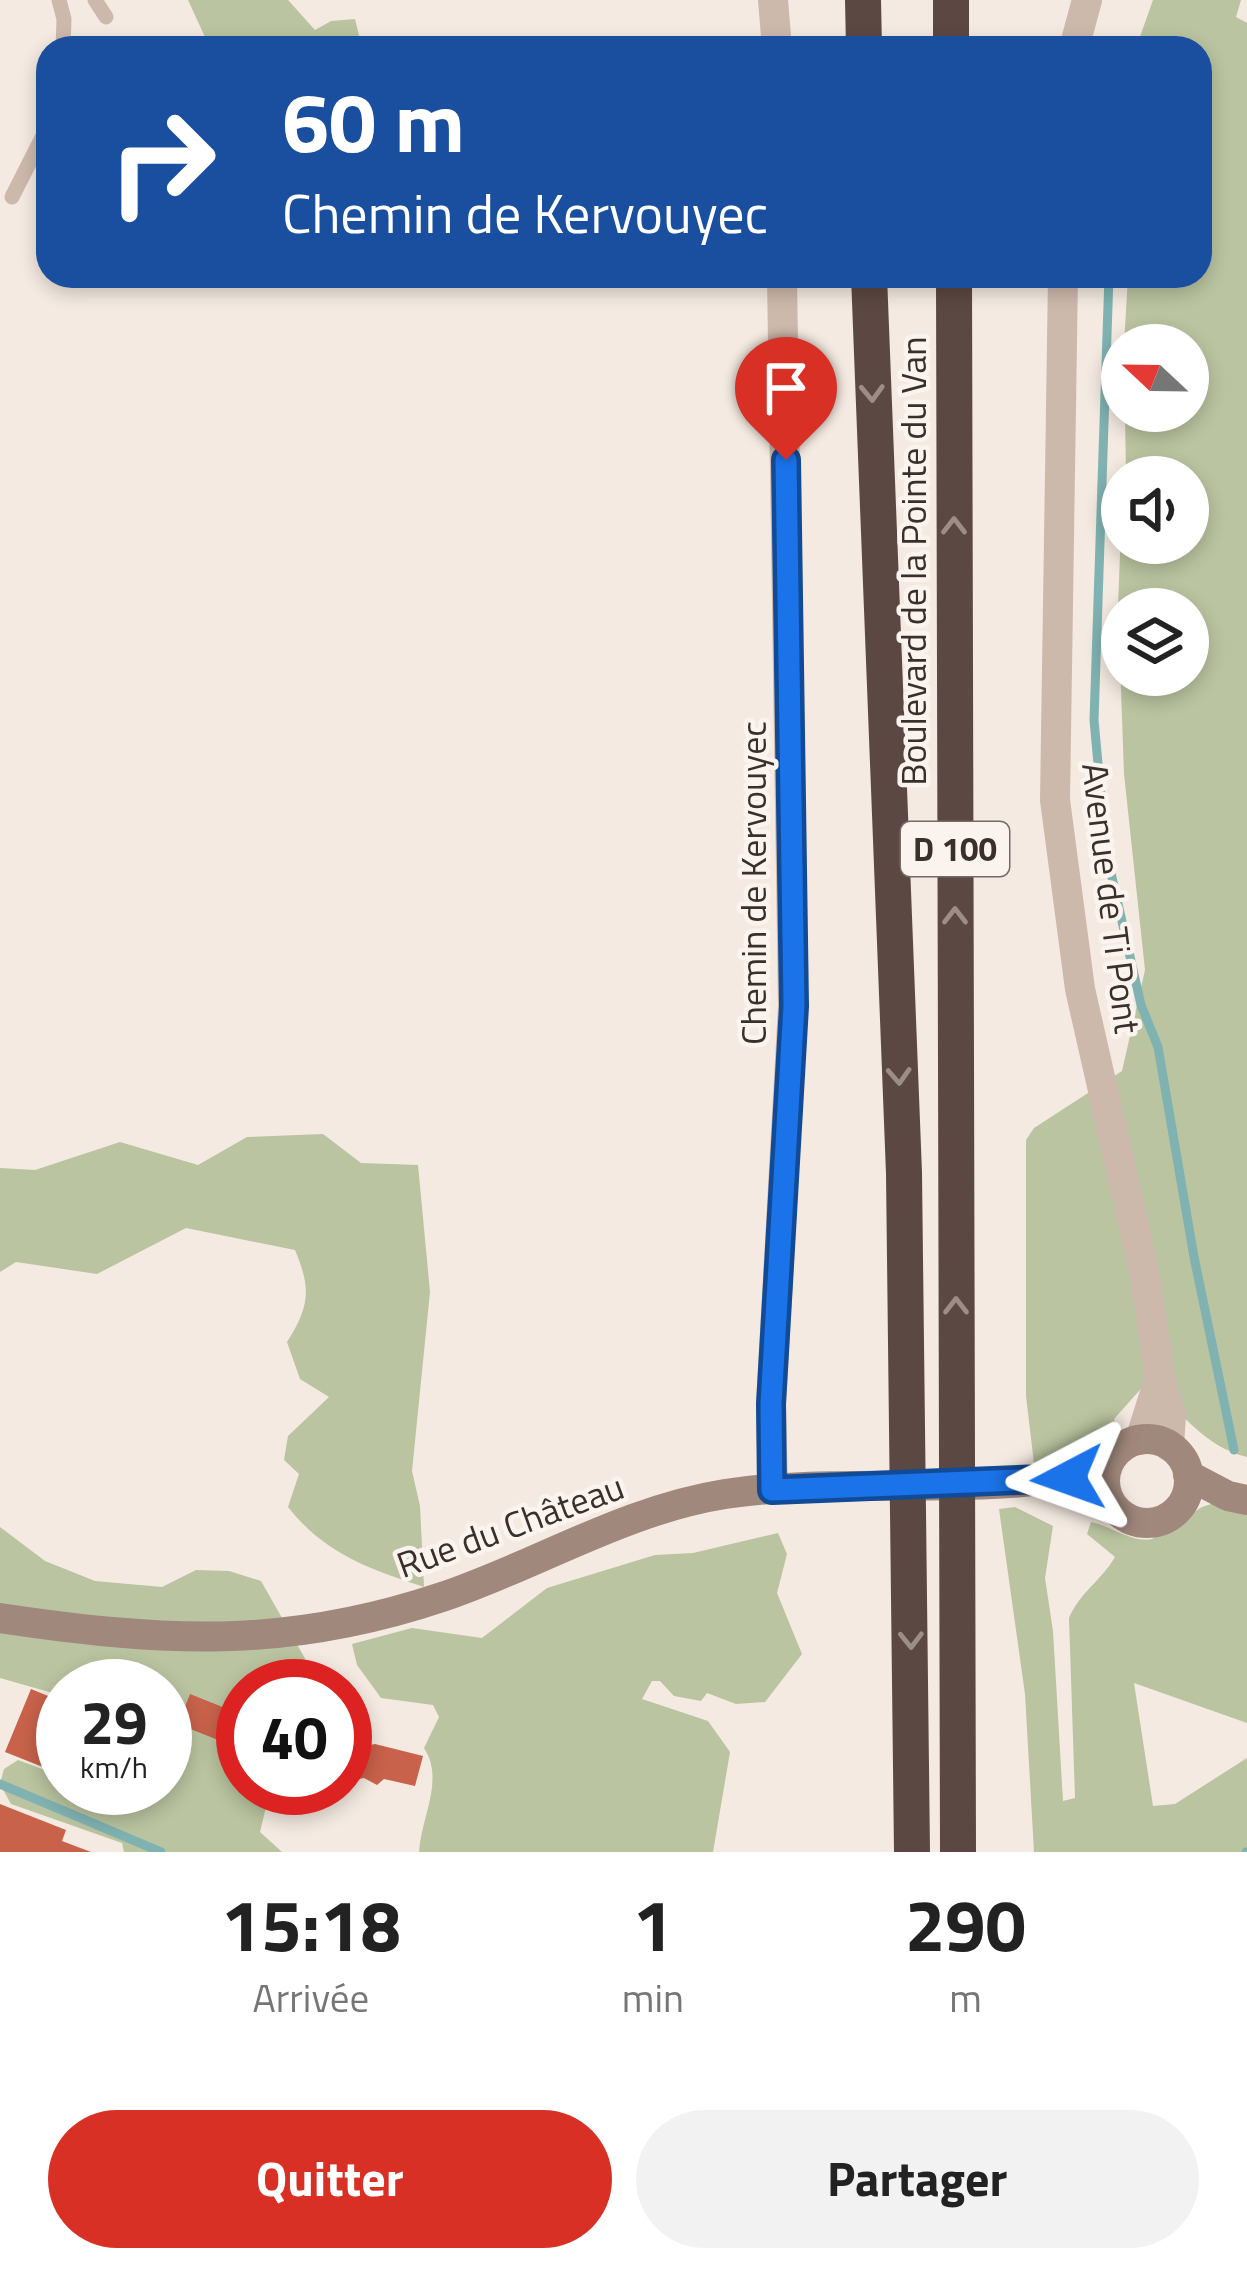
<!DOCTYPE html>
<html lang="fr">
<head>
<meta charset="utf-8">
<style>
  :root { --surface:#fff; --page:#f2f2f2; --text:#222; --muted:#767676; --accent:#d93025 }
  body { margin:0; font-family:"Titillium Web",sans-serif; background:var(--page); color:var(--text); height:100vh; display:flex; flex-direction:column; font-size:45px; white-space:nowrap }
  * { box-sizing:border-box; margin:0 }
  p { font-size:39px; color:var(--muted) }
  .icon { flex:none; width:66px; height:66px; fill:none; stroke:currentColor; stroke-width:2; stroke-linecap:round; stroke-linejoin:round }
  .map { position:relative; height:1852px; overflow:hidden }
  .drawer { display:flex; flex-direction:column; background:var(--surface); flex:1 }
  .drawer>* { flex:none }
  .hud { position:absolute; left:36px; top:36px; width:1176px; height:252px; border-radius:36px; box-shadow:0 6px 18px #0003; background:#1a4fa0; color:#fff; overflow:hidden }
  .needle { width:78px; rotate:292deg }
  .controls { position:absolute; left:1101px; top:324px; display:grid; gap:24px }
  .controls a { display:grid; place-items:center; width:108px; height:108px; border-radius:50%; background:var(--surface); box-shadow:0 6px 18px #0003; font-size:60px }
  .speed { position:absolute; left:36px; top:1659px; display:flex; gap:24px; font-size:60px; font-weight:700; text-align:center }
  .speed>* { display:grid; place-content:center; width:156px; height:156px; border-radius:50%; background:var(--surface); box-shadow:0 6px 18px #0003; line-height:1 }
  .speed small { font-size:30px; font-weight:400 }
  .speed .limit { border:18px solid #d22; background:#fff; color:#111 }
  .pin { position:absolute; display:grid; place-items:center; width:102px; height:102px; color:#fff; margin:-123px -51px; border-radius:50% 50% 50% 0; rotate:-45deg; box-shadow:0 0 12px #0007 }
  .pin .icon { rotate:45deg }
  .me { position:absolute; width:132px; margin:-66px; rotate:266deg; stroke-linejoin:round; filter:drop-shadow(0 0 9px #0008) }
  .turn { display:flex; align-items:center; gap:42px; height:252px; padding:0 48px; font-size:54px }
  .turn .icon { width:156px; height:156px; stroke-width:2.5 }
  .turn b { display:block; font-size:84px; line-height:102px }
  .eta { display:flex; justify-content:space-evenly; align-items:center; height:204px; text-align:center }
  .eta b { font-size:72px; font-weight:700; line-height:84px }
  .button { display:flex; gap:24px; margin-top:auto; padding:24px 48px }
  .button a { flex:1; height:138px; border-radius:72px; background:var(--accent); color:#fff; font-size:48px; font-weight:700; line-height:138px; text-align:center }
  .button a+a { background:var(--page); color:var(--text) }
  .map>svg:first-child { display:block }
  .green { fill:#bac4a0; fill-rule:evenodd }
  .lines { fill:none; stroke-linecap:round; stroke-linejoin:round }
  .stream { stroke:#7fb2b1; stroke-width:9 }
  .building { fill:#c8624a }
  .lane { stroke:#cdb9ac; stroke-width:15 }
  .street { stroke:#cdb9ac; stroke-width:30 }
  .secondary { stroke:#a1887d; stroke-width:30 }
  .highway { stroke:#5c4842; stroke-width:36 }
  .oneway { stroke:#9c8d87 }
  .route-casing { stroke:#114b97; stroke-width:30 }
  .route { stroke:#1a73e8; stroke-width:21 }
  .labels { text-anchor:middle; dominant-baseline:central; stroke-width:9; stroke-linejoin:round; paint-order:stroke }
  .shield { fill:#fbf4ee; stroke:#756a66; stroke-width:3 }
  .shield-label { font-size:33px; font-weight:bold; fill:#3b2f2b }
  .street-label { font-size:36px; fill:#3b2f2b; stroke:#fbf4ee }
</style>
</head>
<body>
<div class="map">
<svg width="1247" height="1852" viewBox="0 0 1247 1852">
  <rect width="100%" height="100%" fill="#f4eae1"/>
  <path class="green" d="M 188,0 L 288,0 L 315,30 L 331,21 L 355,19 L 362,48 L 210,48 Z
    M 1153,0 L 1241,0 L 1236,17 L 1247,23 L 1247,1457 C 1202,1446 1182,1411 1147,1382 L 1114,1419 L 1130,1451 L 1089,1466 L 1035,1472 L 1026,1396 L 1026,1140 L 1034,1128 L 1122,1071 L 1145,970 L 1124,774 L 1118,606 L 1122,502 L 1122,543 L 1188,543 L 1188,477 L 1126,477 L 1125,411 L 1188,411 L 1188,345 L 1124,345 L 1128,276 L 1200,276 L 1200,48 L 1136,48 ZM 1122,609 L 1188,609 L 1188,675 L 1122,675 Z
    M 323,1134 L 361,1163 L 418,1165 L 430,1292 L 412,1471 L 420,1506 L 424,1587 C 369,1569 324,1553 288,1507 L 299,1474 L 284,1460 L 288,1436 L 329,1397 L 300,1379 L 287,1342 C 310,1306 311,1288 295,1250 L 186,1228 L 97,1274 L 16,1262 L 0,1272 L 0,1168 L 35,1170 L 120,1142 L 198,1165 L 247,1137 Z
    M 1227,1499 L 1247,1500 L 1247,1723 L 1134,1683 L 1153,1806 L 1175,1804 L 1247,1758 L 1247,1852 L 1034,1852 L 1025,1694 L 999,1509 L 1015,1507 L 1053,1526 L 1045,1578 L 1053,1631 L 1063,1801 L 1075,1798 L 1069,1618 C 1080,1592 1101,1581 1115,1557 L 1087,1534 L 1091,1522 C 1111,1526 1132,1543 1152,1539 L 1202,1507 Z
    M 0,1527 L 45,1561 L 95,1581 L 162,1587 L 196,1570 L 229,1571 L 261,1581 L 307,1662 L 310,1686 L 243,1686 L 243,1788 L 261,1788 L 267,1803 L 260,1832 L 282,1852 L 124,1852 L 122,1843 L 11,1804 L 0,1784 L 4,1769 L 18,1760 L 63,1777 L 63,1788 L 91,1788 L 127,1802 L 134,1788 L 165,1788 L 165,1686 L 63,1686 L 63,1696 L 0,1678 Z
    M 778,1533 L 787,1554 L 777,1593 L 802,1654 L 765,1702 L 736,1704 L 707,1693 L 701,1701 L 674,1696 L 660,1681 L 652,1681 L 642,1699 L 708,1721 L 730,1752 L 713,1852 L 419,1852 C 421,1817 445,1780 424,1748 L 439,1717 L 433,1705 L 381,1698 L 357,1665 L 352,1644 L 412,1628 L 482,1638 L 547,1588 L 655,1555 L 693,1553 Z"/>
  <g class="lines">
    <path class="stream" d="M 1109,276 L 1094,720 L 1106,851 L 1141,1005 L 1158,1047 L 1194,1257 L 1234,1450
      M 0,1784 L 161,1852
      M 1246,1852 L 1247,1852"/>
  </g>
  <path class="building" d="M 31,1689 L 63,1702 L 63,1775 L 5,1752 Z
    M 190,1694 L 230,1710 L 218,1740 L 178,1724 Z
    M 375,1744 L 423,1756 L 415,1786 L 384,1779 L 377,1785 L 364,1778 L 345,1782 L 345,1750 Z
    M 0,1804 L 66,1830 L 62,1841 L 91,1852 L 0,1852 Z"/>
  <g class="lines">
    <path class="lane" d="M 59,0 L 64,19 L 63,48
      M 95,0 L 106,17
      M 12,197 L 48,126"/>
    <path class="street" d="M 773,0 L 777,48
      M 1074,48 L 1087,0
      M 1063,276 L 1055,800 L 1080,989 L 1144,1271 L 1160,1377 L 1171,1415 L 1169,1446
      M 1140,1440 L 1160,1377
      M 773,1490 L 771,1404 L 793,1006 L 782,276"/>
    <path class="secondary" d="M1105 1481a42 42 0 1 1 84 0a42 42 0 1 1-84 0Z
      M 1188,1475 L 1228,1496 L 1247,1500
      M 0,1618 C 162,1642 284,1650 442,1597 C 537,1565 624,1510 725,1494 C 851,1475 983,1499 1107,1469"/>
    <path class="highway" d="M 863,0 L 864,48
      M 951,0 L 951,48
      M 869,276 L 904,1173 L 912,1852
      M 954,276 L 958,1852"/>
  </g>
  <defs><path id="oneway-chevron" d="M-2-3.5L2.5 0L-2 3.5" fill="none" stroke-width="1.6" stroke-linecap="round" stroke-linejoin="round" transform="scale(3)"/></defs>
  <g class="oneway">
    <use href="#oneway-chevron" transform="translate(872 393) rotate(88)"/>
    <use href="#oneway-chevron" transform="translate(954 526) rotate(-90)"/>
    <use href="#oneway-chevron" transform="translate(955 916) rotate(-90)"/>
    <use href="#oneway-chevron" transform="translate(899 1076) rotate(87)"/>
    <use href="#oneway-chevron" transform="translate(956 1306) rotate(-90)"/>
    <use href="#oneway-chevron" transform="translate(911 1640) rotate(89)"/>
  </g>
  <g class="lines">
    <defs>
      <path id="route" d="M 786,460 L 794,1006 L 771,1404 L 772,1490 L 1068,1478"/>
    </defs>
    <use href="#route" class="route-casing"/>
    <use href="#route" class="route"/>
  </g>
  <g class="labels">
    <rect class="shield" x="901" y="822" width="108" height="54" rx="9"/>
    <g class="shield-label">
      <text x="955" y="849">D 100</text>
    </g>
    <g class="street-label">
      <text transform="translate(912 561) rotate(-90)">Boulevard de la Pointe du Van</text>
      <text transform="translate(752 883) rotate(-90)">Chemin de Kervouyec</text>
      <text transform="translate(1112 898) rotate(83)">Avenue de Ti Pont</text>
      <text transform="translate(510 1525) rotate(-20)">Rue du Château</text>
    </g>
  </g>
</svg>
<div class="controls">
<a><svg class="needle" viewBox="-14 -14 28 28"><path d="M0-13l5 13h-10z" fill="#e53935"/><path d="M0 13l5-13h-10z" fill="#767676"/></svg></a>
<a><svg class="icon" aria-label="sound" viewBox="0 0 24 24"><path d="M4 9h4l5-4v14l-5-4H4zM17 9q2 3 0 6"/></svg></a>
<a><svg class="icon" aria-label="layers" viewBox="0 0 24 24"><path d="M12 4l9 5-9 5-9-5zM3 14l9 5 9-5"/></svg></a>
</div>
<div class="speed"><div>29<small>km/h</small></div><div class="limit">40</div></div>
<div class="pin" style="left:786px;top:460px;background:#d93025"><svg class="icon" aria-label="arrive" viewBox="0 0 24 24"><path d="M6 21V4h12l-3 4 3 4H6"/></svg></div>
<svg class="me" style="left:1068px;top:1478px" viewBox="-20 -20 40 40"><path d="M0-17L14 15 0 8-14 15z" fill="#1a73e8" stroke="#fff" stroke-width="4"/></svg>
<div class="hud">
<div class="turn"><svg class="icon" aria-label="right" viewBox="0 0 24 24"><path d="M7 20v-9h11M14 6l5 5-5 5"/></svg><div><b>60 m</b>Chemin de Kervouyec</div></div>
</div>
</div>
<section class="drawer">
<div class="eta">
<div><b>15:18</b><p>Arrivée</p></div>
<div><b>1</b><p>min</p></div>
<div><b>290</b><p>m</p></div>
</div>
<div class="button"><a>Quitter</a><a>Partager</a></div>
</section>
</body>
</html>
